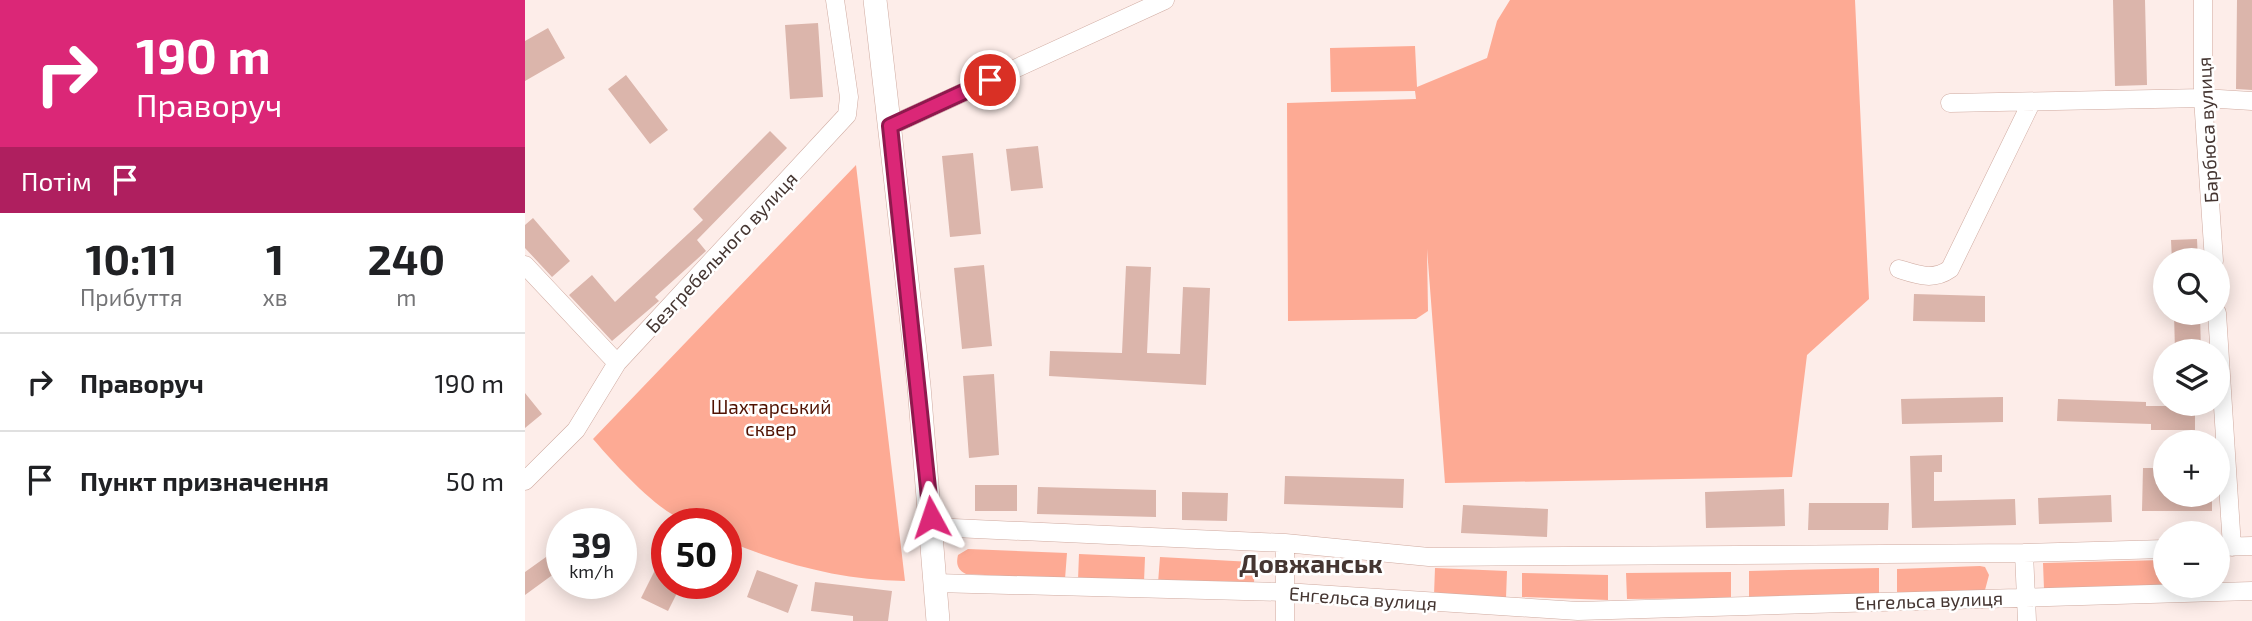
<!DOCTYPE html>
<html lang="uk">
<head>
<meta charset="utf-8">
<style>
  :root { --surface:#fff; --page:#f2f2f2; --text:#202124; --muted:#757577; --line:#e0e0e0 }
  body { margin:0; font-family:"Exo 2",sans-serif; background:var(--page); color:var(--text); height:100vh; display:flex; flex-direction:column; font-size:26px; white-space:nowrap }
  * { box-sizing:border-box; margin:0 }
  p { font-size:23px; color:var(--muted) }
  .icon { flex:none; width:38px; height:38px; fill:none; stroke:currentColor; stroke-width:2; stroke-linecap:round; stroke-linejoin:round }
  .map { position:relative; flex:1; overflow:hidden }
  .drawer { display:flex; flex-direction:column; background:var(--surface); width:525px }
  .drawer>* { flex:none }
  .hud { background:#db2777; color:#fff; overflow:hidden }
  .controls { position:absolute; left:1628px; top:248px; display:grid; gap:14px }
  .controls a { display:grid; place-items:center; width:77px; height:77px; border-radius:50%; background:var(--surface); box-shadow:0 4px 18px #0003; font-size:35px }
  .speed { position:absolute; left:21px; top:508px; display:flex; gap:14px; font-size:35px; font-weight:700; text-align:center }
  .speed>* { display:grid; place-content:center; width:91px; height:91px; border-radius:50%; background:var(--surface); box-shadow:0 4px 18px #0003; line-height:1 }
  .speed small { font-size:18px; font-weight:400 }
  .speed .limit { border:10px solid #d22; background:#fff; color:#111 }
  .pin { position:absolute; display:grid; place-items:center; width:60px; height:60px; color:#fff; margin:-30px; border:4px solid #fff; border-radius:50%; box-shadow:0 2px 7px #0007 }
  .me { position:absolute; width:77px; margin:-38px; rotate:355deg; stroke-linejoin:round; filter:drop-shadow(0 0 5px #0008) }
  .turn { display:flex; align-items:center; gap:24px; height:147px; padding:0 21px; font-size:32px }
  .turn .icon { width:91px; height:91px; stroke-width:2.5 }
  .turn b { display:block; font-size:49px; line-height:60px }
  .then { display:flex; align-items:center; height:66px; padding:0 21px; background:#0003; gap:14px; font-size:26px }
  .eta { display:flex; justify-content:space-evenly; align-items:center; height:119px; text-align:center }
  .eta b { font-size:42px; font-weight:700; line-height:49px }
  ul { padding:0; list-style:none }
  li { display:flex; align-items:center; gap:21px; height:98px; padding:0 21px; border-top:2px solid var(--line) }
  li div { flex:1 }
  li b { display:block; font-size:26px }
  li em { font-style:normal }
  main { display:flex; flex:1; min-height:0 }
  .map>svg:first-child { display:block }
  .green { fill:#fdaa94 }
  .building { fill:#dbb5ab }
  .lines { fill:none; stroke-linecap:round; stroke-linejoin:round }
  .minor-casing { stroke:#cfaaa0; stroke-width:19 }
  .major-casing { stroke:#cfaaa0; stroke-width:24 }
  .minor { stroke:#fff; stroke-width:18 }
  .major { stroke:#fff; stroke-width:23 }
  .route-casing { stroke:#8e194d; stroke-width:18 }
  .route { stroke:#db2777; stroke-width:12 }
  .labels { text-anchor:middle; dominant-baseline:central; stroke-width:5; stroke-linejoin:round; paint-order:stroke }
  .street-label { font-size:19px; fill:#453632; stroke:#fff }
  .park-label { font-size:19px; fill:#501202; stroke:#fff }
  .district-label { font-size:26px; font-weight:bold; fill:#453632; stroke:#fff }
</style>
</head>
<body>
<main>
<section class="drawer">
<div class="hud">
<div class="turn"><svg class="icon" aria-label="right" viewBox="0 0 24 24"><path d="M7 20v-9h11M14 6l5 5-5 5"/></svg><div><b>190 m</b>Праворуч</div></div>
<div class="then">Потім<svg class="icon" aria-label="arrive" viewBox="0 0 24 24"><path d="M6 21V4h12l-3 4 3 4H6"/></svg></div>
</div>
<div class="eta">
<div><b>10:11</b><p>Прибуття</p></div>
<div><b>1</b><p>хв</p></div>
<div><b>240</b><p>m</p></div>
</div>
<ul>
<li><svg class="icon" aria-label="right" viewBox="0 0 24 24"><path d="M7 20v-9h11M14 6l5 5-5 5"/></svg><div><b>Праворуч</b></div><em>190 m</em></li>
<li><svg class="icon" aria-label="arrive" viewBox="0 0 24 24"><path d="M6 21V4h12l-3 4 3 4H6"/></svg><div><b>Пункт призначення</b></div><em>50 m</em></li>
</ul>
</section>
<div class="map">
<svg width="1727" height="621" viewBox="0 0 1727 621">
  <rect width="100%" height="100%" fill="#fdede9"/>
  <path class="green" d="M 985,0 L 1330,0 L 1344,299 L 1282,355 L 1267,477 L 920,483 L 902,249 L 903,311 L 891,319 L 763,321 L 762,103 L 891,99 L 890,91 L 806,92 L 805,48 L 890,46 L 892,87 L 962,58 L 972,21 Z
    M 331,165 L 380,581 C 316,580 261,565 202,541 L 201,523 C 191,523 179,525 168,523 C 138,519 88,462 68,439 Z
    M 443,549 L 542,553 L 540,579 L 441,574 C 432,570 431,563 433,555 Z
    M 554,554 L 620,557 L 619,582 L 553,580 Z
    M 635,557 L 727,562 L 730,563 L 729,583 L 633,583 Z
    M 1639,560 L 1639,585 L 1519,589 L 1518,563 Z
    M 1455,566 L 1460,567 L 1464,575 L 1460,590 L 1372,593 L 1372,569 Z
    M 910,568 L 982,571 L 981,598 L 909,595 Z
    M 1354,568 L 1354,594 L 1224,597 L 1224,571 Z
    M 1206,572 L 1206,598 L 1102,599 L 1101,573 Z
    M 997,573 L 1083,575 L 1083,600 L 997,597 Z"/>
  <path class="building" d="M 1588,0 L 1620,0 L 1622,85 L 1590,86 Z
    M 1712,0 L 1727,0 L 1727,90 L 1711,89 Z
    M 293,23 L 298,97 L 265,99 L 260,25 Z
    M 23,28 L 40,58 L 0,81 L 0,41 Z
    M 101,75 L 143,130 L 125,144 L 83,89 Z
    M 245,131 L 262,148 L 172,240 L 181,251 L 130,297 L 134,301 L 87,341 L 44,295 L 67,275 L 90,302 L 178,220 L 168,209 Z
    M 513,146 L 518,188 L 486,191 L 481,149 Z
    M 448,153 L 456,234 L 425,237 L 417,156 Z
    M 8,218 L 45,261 L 27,277 L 0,248 L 0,225 Z
    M 1672,239 L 1673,261 L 1647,261 L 1646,240 Z
    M 459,265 L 467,346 L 437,349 L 429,268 Z
    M 601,266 L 626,267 L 622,353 L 655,354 L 658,287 L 685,288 L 681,385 L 524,376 L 525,351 L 597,353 Z
    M 1389,294 L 1460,296 L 1460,322 L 1388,321 Z
    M 1649,313 L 1675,313 L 1676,352 L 1650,352 Z
    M 469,374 L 474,455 L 444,458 L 438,376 Z
    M 0,393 L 17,414 L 0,428 Z
    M 1478,397 L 1478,422 L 1377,424 L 1376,399 Z
    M 1533,399 L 1621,402 L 1621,406 L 1670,406 L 1670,430 L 1626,430 L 1626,424 L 1532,421 Z
    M 1417,455 L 1417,472 L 1409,472 L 1409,501 L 1490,499 L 1491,525 L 1387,528 L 1385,456 Z
    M 1618,468 L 1640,468 L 1640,495 L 1687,495 L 1687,511 L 1617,511 Z
    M 760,476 L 879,479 L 878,508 L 759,504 Z
    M 450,485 L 492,485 L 492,511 L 450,511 Z
    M 513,487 L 631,490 L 631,517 L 512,514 Z
    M 1259,489 L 1260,526 L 1181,528 L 1180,492 Z
    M 657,492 L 703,493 L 702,521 L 657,520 Z
    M 1586,495 L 1587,522 L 1514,524 L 1513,498 Z
    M 1284,503 L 1364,503 L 1363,530 L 1283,530 Z
    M 938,505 L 1023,509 L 1022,537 L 936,533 Z
    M 142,546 L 142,583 L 157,583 L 143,611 L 116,598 Z
    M 28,552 L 37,568 L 0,595 L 0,572 Z
    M 232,570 L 273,585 L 263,613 L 222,597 Z
    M 290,582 L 367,591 L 363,621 L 328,621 L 328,616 L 286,611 Z"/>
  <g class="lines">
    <defs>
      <path id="minor" d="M 1678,0 L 1678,98 L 1689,261
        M 1425,103 L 1678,98 L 1727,101
        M 365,126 L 640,0
        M 0,265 L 92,363
        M 1374,269 C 1393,275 1408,281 1425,269 L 1506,103
        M 1692,313 L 1707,547
        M 0,481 L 51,430 L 92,363 L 322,115 L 324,97 L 310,0
        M 407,527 L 760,543 L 904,557 L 1499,553 L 1640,549
        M 1692,547 L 1727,546
        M 1499,553 L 1502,621
        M 410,583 L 760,592 L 1053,611 L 1727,591
        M 760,621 L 760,543"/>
      <path id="major" d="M 350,0 L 394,386 L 413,621"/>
    </defs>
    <use href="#minor" class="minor-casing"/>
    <use href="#major" class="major-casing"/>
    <use href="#minor" class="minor"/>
    <use href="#major" class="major"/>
  </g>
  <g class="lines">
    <defs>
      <path id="route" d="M 406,517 L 365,126 L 465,80"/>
    </defs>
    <use href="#route" class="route-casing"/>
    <use href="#route" class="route"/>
  </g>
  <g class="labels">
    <g class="street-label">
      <text transform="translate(1682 130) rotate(-93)">Барбюса вулиця</text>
      <text transform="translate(196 252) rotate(-47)">Безгребельного вулиця</text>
      <text transform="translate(838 598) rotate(4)">Енгельса вулиця</text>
      <text transform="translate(1404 600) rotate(-2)">Енгельса вулиця</text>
    </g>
    <g class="park-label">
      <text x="246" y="406">Шахтарський<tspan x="246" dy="22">сквер</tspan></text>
    </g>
    <g class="district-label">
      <text x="786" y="562">Довжанськ</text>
    </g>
  </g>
</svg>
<div class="controls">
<a><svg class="icon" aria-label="search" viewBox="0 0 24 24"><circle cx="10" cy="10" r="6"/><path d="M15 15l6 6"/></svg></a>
<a><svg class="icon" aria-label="layers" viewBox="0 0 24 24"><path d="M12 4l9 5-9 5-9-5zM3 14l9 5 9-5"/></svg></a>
<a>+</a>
<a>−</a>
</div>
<div class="speed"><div>39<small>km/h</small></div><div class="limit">50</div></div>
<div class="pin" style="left:465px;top:80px;background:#d93025"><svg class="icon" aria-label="arrive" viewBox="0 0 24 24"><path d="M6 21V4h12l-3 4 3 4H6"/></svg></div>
<svg class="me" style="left:406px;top:517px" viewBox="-20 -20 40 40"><path d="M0-17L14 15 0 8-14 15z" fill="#db2777" stroke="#fff" stroke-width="4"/></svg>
</div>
</main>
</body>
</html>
